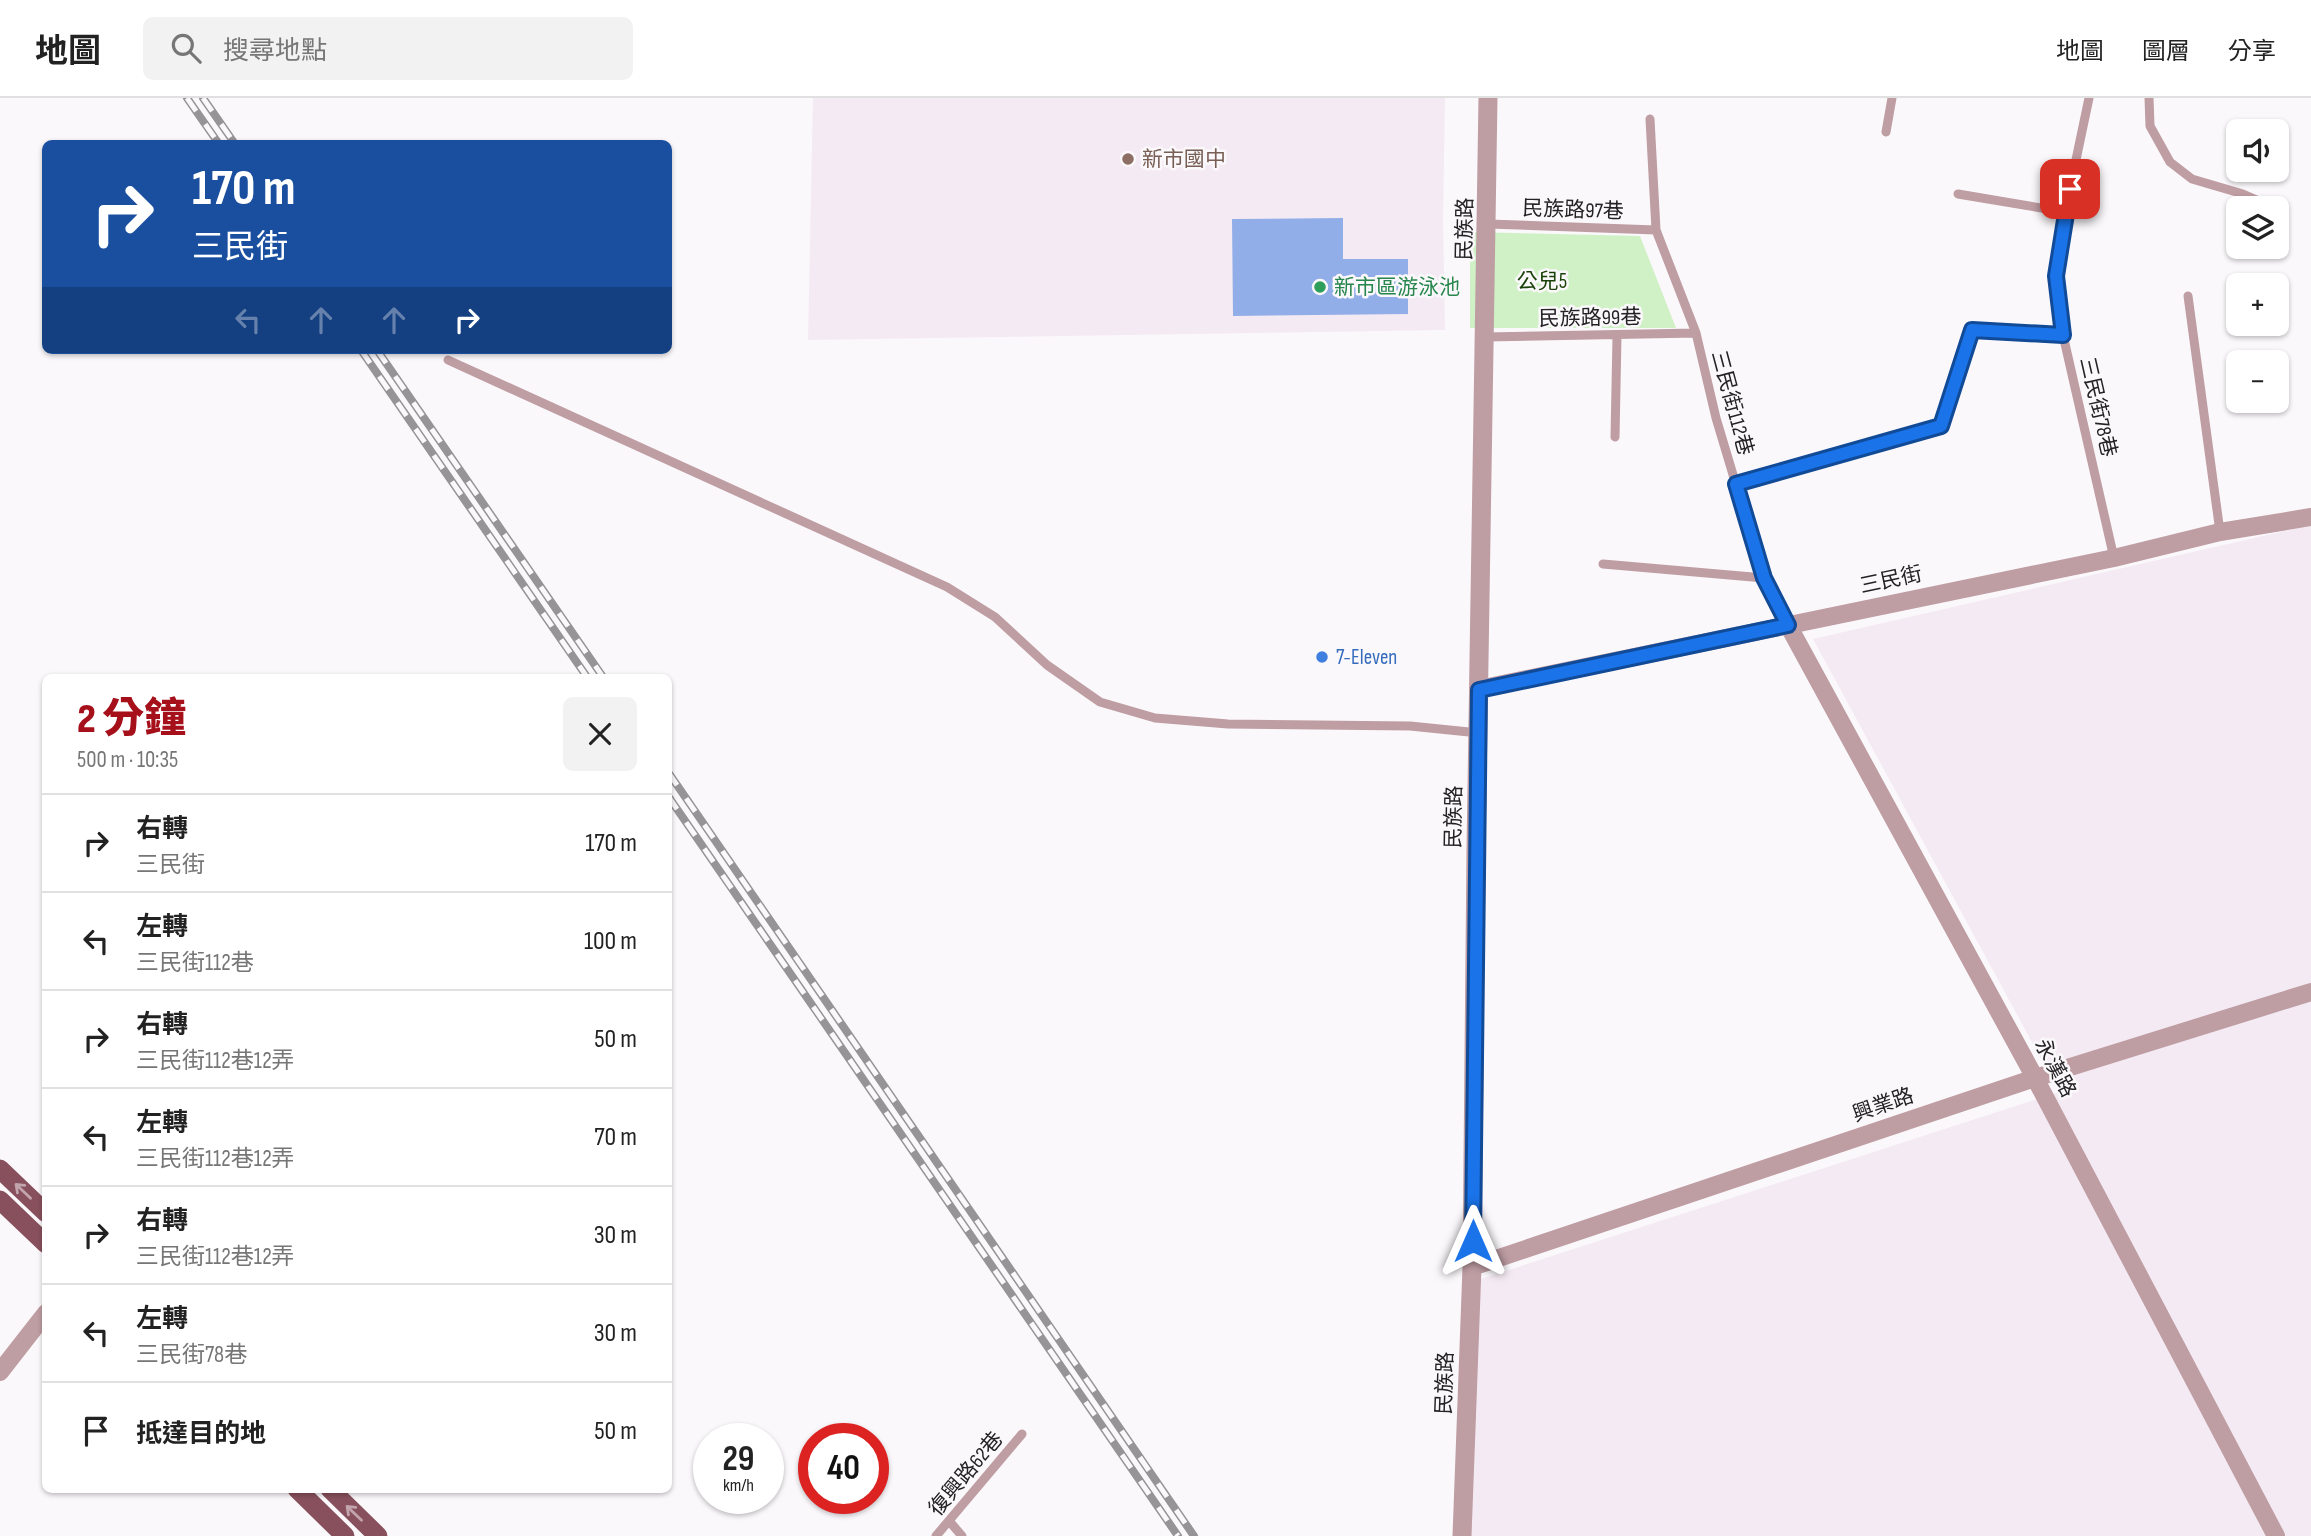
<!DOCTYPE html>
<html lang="zh-TW">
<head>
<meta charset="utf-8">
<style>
  :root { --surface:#fff; --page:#f2f2f2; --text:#222; --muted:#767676; --line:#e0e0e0; --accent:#a6101a }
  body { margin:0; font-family:"Sofia Sans Condensed","Noto Sans TC",sans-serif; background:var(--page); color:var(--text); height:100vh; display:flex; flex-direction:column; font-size:26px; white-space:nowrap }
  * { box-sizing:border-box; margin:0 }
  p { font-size:23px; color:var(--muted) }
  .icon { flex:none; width:38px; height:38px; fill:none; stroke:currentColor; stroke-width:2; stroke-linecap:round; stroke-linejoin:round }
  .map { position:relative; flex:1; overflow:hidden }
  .side { position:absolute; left:42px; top:576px; width:630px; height:819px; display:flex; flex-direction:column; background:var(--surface); border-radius:10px; box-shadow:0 2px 5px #0004 }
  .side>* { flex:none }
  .banner { position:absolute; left:42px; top:42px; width:630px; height:214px; border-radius:10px; box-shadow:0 2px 5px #0004; background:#1a4fa0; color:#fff; overflow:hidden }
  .controls { position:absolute; left:2226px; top:21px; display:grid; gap:14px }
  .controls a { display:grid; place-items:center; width:63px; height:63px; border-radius:10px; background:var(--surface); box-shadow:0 2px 5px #0004; font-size:35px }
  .speed { position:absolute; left:693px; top:1325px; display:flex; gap:14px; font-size:35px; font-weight:700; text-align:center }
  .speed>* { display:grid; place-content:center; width:91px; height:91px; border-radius:50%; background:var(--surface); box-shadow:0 2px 5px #0004; line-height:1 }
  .speed small { font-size:18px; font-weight:400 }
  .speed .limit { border:10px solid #d22; background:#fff; color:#111 }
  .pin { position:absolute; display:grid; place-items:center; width:60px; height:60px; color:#fff; margin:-30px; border-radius:14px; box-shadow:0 4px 10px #0006 }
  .me { position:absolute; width:77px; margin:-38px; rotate:0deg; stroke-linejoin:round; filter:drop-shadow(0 0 5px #0008) }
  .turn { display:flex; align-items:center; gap:24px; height:147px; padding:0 35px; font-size:32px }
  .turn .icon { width:91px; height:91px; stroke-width:2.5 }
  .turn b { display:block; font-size:49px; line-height:60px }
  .lanes { display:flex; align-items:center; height:66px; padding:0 35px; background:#0003; justify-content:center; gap:35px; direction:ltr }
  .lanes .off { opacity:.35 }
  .round { display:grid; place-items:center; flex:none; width:74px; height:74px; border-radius:10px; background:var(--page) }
  .summary { display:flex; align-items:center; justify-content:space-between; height:119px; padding:0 35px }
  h1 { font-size:42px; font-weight:800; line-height:52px; color:var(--accent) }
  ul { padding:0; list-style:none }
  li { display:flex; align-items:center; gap:21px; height:98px; padding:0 35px; border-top:2px solid var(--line) }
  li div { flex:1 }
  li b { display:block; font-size:26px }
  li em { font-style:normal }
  header { display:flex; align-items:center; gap:42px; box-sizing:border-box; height:98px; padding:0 35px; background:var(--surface); border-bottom:2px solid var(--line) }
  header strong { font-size:33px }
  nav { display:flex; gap:38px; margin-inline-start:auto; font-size:24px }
  .search { width:490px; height:63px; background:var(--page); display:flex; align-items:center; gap:18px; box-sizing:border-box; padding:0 24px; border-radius:10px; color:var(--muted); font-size:26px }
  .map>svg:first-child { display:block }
  .built { fill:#f4eaf3 }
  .green { fill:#d0f1c6 }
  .water { fill:#92aee8 }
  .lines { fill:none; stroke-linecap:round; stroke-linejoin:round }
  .service { stroke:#be9da3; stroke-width:9 }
  .minor { stroke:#be9da3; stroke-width:18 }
  .tertiary { stroke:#be9da3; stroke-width:19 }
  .primary { stroke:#88505d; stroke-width:19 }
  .rail-casing { stroke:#969496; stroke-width:8 }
  .rail { stroke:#fbf8fb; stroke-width:5; stroke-dasharray:16; stroke-linecap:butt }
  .oneway { stroke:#c2a4ac }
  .route-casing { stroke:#114b97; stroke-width:18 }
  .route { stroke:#1a73e8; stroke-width:12 }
  .education-dot { fill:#8d6e63; stroke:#fbf8fb; stroke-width:2.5 }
  .leisure-dot { fill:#2e9e5b; stroke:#fbf8fb; stroke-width:2.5 }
  .shop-dot { fill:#3f7fe0; stroke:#fbf8fb; stroke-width:2.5 }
  .labels { text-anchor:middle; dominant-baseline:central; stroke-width:5; stroke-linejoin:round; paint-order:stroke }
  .education-label { font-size:21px; fill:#785e54; stroke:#fbf8fb; text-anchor:start }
  .street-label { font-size:21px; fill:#242324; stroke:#fbf8fb }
  .park-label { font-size:21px; fill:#1a4208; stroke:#fbf8fb }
  .leisure-label { font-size:21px; fill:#27864d; stroke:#fbf8fb; text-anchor:start }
  .shop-label { font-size:21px; fill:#366cbe; stroke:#fbf8fb; text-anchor:start }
</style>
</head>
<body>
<header>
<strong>地圖</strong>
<div class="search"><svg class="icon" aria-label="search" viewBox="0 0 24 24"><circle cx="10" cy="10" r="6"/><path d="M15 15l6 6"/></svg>搜尋地點</div>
<nav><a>地圖</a><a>圖層</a><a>分享</a></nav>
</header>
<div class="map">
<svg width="2311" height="1438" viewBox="0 0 2311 1438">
  <rect width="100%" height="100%" fill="#fbf8fb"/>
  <path class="built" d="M 813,0 L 1445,0 L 1443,122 L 1445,232 L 808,242 Z
    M 2311,427 L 2311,1438 L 1465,1438 L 1481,1181 L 2059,994 L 1813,541 Z"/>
  <path class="green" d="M 1470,134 L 1640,138 L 1676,230 L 1470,230 Z"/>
  <path class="water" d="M 1343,120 L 1343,161 L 1408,161 L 1408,216 L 1233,218 L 1232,121 Z"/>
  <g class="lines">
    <path class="service" d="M 2089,0 L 2065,114 L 2056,178 L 2063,237 L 2114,460
      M 2149,0 L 2150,28 L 2170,64 L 2192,81 L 2243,96 L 2275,110
      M 1650,21 L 1656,132 L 1696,235 L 1716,320 L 1764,480 L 1788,527
      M 1886,34 L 1892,0
      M 1958,96 L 2065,114
      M 1488,126 L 1656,132
      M 2188,198 L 2220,434
      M 1485,239 L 1696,235
      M 448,262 L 947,489 L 995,519 L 1047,567 L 1100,604 L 1155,620 L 1228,626 L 1410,628 L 1479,635
      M 1615,339 L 1617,238
      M 1736,386 L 1941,328 L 1972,232 L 2063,237
      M 1603,466 L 1764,480
      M 950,1424 L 962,1438
      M 936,1438 L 1022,1336"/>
    <path class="minor" d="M 1788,527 L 2035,980 L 2276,1438
      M 1479,591 L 2114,460 L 2220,434 L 2311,419
      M 1472,1169 L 2035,980 L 2311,894
      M 0,1274 L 46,1215"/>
    <path class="tertiary" d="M 1462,1438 L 1472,1169 L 1476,750 L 1488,0"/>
    <path class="primary" d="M 0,1071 L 46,1115
      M 0,1102 L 46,1146
      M 297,1391 L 345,1438
      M 330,1391 L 378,1438"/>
    <defs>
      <path id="rail" d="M 187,0 L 219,46
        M 203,0 L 235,46
        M 361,252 L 587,579
        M 377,252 L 603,579
        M 668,674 L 1194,1438
        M 668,698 L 1178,1438"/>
    </defs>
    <use href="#rail" class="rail-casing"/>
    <use href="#rail" class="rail"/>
  </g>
  <defs><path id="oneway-shaft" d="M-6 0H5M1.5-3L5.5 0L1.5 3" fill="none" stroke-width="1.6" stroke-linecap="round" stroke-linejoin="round" transform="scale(1.75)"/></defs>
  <g class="oneway">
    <use href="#oneway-shaft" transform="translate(23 1093) rotate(-136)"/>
    <use href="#oneway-shaft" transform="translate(354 1415) rotate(-136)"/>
  </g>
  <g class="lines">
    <defs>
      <path id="route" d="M 1473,1143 L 1479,592 L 1788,527 L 1764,480 L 1736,386 L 1941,328 L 1972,232 L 2063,237 L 2056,178 L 2070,91"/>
    </defs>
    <use href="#route" class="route-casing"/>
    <use href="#route" class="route"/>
  </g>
  <circle class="education-dot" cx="1128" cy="61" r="7"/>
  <circle class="leisure-dot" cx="1320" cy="189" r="7"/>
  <circle class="shop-dot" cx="1322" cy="559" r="7"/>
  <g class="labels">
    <g class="education-label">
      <text x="1142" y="61">新市國中</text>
    </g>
    <g class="street-label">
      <text transform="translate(1573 112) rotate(2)">民族路97巷</text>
      <text transform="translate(1465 131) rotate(-89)">民族路</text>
      <text transform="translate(1590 220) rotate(-1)">民族路99巷</text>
      <text transform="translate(1732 305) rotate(75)">三民街112巷</text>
      <text transform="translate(2098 309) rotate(77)">三民街78巷</text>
      <text transform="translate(1891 482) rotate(-12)">三民街</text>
      <text transform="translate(1454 719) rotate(-89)">民族路</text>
      <text transform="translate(2055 970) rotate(62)">永漢路</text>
      <text transform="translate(1883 1007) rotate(-19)">興業路</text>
      <text transform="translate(1445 1285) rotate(-88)">民族路</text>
      <text transform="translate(966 1376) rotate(-50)">復興路62巷</text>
    </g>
    <g class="park-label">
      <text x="1542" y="183">公兒5</text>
    </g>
    <g class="leisure-label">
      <text x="1334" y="189">新市區游泳池</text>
    </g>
    <g class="shop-label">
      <text x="1336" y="559">7-Eleven</text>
    </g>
  </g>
</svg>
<div class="controls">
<a><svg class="icon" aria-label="sound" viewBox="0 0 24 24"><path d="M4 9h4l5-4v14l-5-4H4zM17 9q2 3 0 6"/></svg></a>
<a><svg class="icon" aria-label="layers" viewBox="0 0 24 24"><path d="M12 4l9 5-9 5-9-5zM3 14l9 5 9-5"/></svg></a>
<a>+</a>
<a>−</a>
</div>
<div class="speed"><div>29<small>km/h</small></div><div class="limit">40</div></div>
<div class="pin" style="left:2070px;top:91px;background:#d93025"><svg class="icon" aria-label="arrive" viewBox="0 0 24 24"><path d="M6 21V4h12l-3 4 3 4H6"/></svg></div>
<svg class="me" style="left:1473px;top:1143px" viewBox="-20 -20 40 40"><path d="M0-17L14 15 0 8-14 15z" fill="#1a73e8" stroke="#fff" stroke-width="4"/></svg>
<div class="banner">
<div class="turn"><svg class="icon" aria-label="right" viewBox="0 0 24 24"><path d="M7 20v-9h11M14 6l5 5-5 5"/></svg><div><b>170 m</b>三民街</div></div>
<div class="lanes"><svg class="icon off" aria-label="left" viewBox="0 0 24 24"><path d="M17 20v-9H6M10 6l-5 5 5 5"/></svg><svg class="icon off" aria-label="ahead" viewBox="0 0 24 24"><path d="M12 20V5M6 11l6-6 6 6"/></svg><svg class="icon off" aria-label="ahead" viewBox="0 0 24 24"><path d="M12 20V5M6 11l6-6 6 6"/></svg><svg class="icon" aria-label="right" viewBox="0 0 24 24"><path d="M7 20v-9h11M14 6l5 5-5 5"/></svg></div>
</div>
<section class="side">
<div class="summary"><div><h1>2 分鐘</h1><p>500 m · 10:35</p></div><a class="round"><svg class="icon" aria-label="close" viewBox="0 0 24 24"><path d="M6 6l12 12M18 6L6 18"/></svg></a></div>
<ul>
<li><svg class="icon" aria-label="right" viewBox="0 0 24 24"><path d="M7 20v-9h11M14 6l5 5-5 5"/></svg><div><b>右轉</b><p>三民街</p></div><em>170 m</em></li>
<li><svg class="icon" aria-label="left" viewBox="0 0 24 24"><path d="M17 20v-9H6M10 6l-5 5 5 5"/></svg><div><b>左轉</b><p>三民街112巷</p></div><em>100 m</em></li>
<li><svg class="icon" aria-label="right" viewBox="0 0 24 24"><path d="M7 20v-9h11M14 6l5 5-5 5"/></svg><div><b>右轉</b><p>三民街112巷12弄</p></div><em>50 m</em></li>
<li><svg class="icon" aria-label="left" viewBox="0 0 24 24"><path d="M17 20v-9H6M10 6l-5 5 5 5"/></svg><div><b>左轉</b><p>三民街112巷12弄</p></div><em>70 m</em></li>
<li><svg class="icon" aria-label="right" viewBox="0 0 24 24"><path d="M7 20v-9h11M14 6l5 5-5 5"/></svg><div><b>右轉</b><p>三民街112巷12弄</p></div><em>30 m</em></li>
<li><svg class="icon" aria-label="left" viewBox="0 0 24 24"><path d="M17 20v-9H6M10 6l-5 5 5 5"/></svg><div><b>左轉</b><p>三民街78巷</p></div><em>30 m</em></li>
<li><svg class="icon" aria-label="arrive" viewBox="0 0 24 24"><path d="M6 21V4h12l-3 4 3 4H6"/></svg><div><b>抵達目的地</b></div><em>50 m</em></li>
</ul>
</section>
</div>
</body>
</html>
